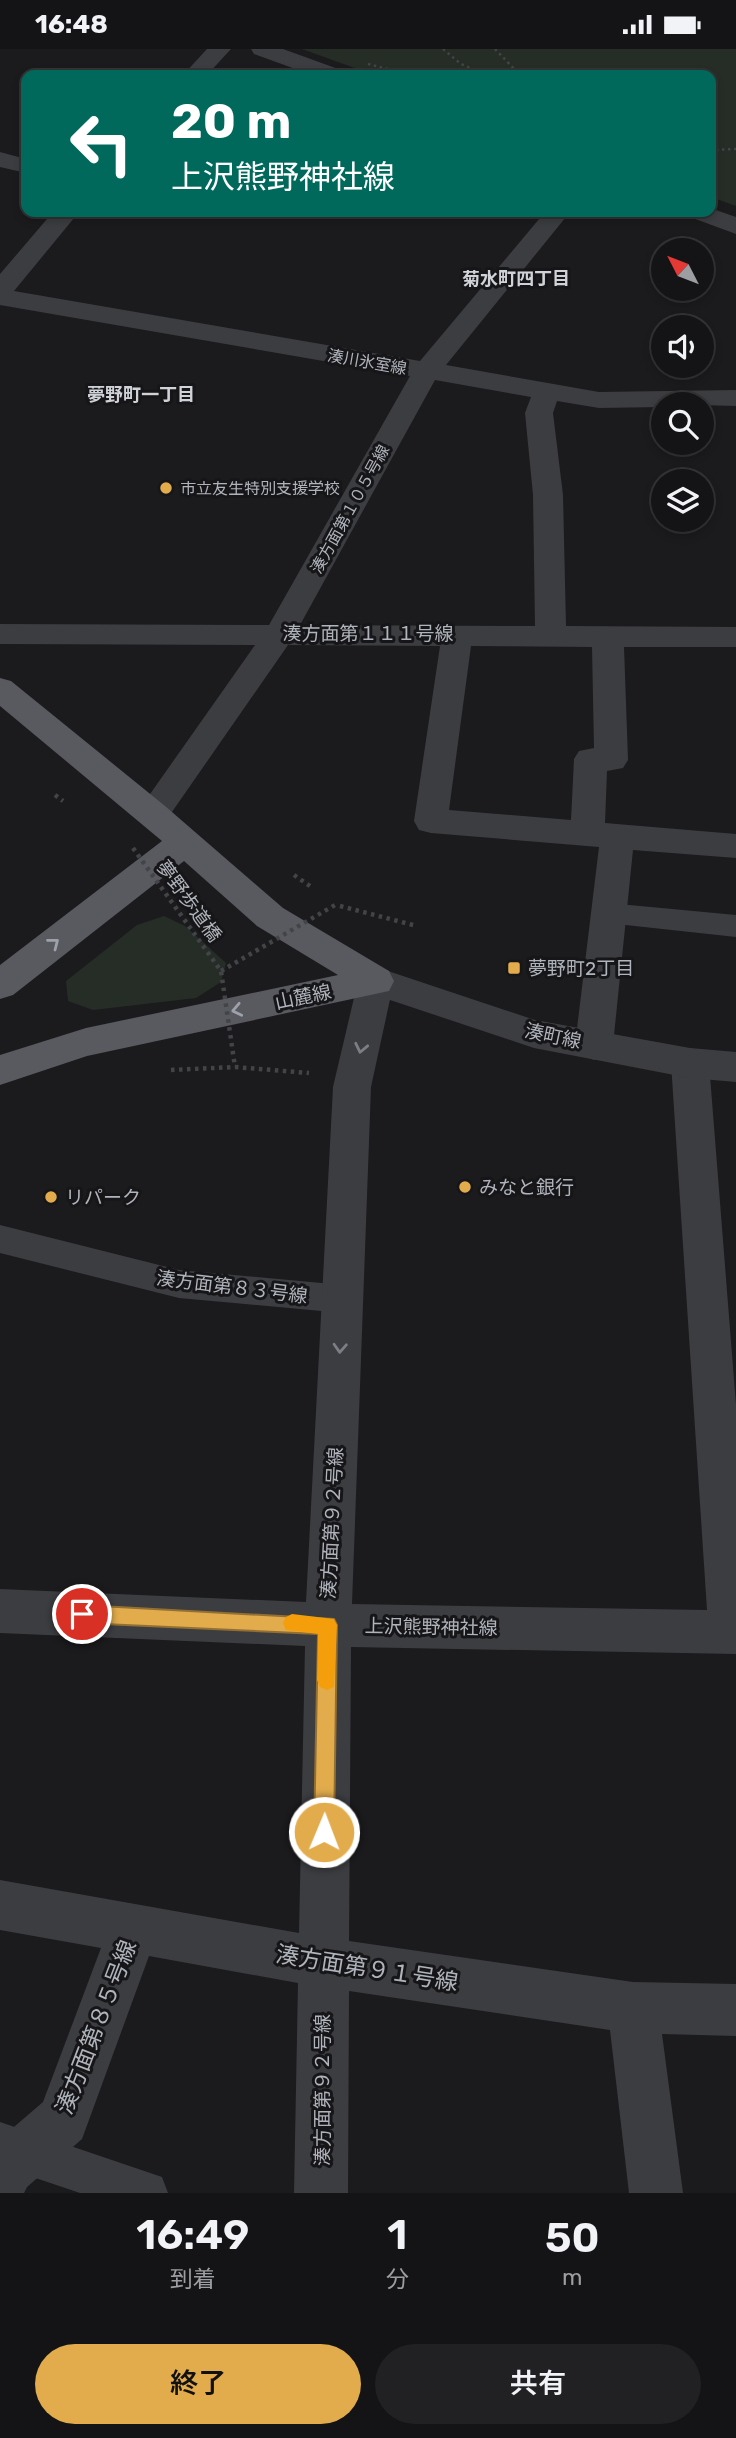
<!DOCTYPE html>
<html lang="ja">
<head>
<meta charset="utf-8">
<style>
  :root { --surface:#141416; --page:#212123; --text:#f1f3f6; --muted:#9d9ea1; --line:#333335; --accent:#e2ac4d }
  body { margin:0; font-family:Rubik,"Noto Sans JP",sans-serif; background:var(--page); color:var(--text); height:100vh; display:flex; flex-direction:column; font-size:26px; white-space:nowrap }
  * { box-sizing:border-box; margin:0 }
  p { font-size:23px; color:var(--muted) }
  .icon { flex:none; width:38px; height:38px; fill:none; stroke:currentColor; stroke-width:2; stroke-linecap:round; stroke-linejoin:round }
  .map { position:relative; height:2144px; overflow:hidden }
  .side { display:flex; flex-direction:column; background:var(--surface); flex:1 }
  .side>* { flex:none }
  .hud { position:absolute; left:21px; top:21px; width:695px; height:147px; border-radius:14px; box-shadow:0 4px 10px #0003,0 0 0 2px var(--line); background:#00695c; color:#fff; overflow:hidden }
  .needle { width:46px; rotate:312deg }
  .controls { position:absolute; left:651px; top:189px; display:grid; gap:14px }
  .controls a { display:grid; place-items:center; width:63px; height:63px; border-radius:50%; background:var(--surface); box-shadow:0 4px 10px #0003,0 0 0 2px var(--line); font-size:35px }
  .pin { position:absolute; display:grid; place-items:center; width:60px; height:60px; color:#fff; margin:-30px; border:4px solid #fff; border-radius:50%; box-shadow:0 2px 7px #0007 }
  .me { position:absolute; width:77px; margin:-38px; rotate:1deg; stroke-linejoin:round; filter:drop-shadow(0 0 5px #0008) }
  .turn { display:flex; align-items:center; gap:24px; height:147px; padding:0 35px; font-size:32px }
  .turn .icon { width:91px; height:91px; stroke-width:2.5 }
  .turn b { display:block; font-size:49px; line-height:60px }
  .eta { display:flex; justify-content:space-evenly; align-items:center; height:119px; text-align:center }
  .eta b { font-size:42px; font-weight:600; line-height:49px }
  .primary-button { display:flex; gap:14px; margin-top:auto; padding:14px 35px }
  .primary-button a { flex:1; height:80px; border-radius:42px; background:var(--accent); color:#111; font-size:28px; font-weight:600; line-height:80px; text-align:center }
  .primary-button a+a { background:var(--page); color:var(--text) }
  .status { display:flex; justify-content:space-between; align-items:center; height:49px; padding:0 35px; background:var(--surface); direction:ltr }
  .status svg { height:19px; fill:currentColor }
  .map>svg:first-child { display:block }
  .green { fill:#252d26 }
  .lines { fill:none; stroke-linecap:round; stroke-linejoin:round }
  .path-far1 { stroke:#424448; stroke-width:2.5; stroke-dasharray:2.5 3.5; stroke-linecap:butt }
  .path { stroke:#424448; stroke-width:4.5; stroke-dasharray:3.5 4.5; stroke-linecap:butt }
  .service { fill:#3c3d41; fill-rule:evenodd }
  .minor { fill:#3c3d41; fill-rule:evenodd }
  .tertiary { fill:#3c3d41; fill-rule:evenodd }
  .primary { fill:#585a60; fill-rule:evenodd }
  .path-bridge { stroke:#424448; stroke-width:4.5; stroke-dasharray:3.5 4.5; stroke-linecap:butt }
  .oneway { stroke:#9ea1a9 }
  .oneway2 { stroke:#7b7e84 }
  .route { fill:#e2ac4d; stroke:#937032; stroke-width:2 }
  .slow { fill:#f59e0b }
  .poi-dot { fill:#e2ac4d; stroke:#161618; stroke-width:2.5 }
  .labels { text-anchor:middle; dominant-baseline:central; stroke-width:6; stroke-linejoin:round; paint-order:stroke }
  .far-street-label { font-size:16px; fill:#afb3bb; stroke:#161618 }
  .far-poi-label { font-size:16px; fill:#afb3bb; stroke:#161618; text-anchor:start }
  .far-neighbourhood-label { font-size:18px; font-weight:bold; fill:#cfd2d7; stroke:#161618 }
  .street-label { font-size:19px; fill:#afb3bb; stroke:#161618 }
  .poi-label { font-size:19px; fill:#afb3bb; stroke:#161618; text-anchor:start }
  .near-street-label { font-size:23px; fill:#afb3bb; stroke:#161618 }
</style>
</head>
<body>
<div class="status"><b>16:48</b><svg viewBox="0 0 49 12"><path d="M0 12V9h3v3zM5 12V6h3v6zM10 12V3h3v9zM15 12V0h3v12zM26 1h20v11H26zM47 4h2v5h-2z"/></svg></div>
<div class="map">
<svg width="736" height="2144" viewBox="0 0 736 2144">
  <rect width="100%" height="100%" fill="#1b1b1d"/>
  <path class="green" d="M 302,0 L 736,0 L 736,157 L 711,148 L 710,26 L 374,26 Z
    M 164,867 L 185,877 L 226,914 L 221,933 L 196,949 L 93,961 L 68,952 L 66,932 L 137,876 Z"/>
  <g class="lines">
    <path class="path-far1" d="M 443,0 L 461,15 L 486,26
      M 495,0 L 520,26
      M 368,15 L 411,26
      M 710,101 L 736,100"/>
    <path class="path" d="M 55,746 L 63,752
      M 294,826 L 310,837
      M 340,857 L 417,877
      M 171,1021 L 235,1018 L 309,1024"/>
    <path class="service" d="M 608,854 L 736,866 L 736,888 L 598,873 L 593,865 L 598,857 Z
      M 0,1176 L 179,1221 L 343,1236 L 355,1240 L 360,1250 L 355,1260 L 343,1264 L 179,1249 L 0,1204 Z
      M 0,2073 L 162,2128 L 168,2144 L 80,2144 L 0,2117 Z"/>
    <path class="minor" d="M 207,0 L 231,0 L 207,26 L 183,26 Z
      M 0,103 L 26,110 L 26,124 L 0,118 Z
      M 53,163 L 79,163 L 14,242 L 420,312 L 545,163 L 570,163 L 446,316 L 599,343 L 736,341 L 736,357 L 663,355 L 663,358 L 599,359 L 557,352 L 553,364 L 563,446 L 566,577 L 736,578 L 736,598 L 624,598 L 628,711 L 623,719 L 607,722 L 605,774 L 736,785 L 736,809 L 633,801 L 613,996 L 607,1006 L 594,1011 L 581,1006 L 575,996 L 599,798 L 431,784 L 419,781 L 414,772 L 440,597 L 288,596 L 165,773 L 153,777 L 141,773 L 136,765 L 255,596 L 0,595 L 0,575 L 269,576 L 410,327 L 0,256 L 0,225 ZM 435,331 L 531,348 L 525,364 L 533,446 L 535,577 L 300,576 ZM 471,597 L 592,598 L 594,699 L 579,702 L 574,710 L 571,771 L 449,761 Z
      M 376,918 L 389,922 L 394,932 L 371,1038 L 352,1555 L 707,1561 L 671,1014 L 677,1004 L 690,999 L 703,1004 L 709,1014 L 736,1356 L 736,1605 L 351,1598 L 349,1892 L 633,1933 L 736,1935 L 736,1987 L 662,1985 L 683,2144 L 629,2144 L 610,1981 L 349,1942 L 348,2144 L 294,2144 L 298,1934 L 149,1907 L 82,2090 L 27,2138 L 24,2144 L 0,2144 L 0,2090 L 43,2053 L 101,1899 L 0,1881 L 0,1831 L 299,1884 L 305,1597 L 0,1584 L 0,1540 L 306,1553 L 333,1038 L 358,932 L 363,922 Z"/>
    <path class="tertiary" d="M 251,0 L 283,0 L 341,21 L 345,26 L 312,26 L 254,5 Z
      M 710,159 L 736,168 L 736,185 L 690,168 L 686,163 L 710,163 Z
      M 376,918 L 535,971 L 690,999 L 736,1003 L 736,1033 L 690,1029 L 534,999 L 363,942 L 358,932 L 363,922 Z"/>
    <path class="primary" d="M 0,629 L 11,632 L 165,757 L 283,859 L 389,922 L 394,932 L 389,942 L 87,1007 L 0,1036 L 0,1006 L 86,979 L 338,926 L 257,877 L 184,812 L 13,946 L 0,950 L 0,916 L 162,792 L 0,657 Z"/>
    <path class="path-bridge" d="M 133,799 L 221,922 L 235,1018
      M 221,922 L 335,856"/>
  </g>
  <defs><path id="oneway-chevron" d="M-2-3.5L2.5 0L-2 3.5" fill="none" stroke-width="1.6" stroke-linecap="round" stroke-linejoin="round" transform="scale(1.75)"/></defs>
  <g class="oneway">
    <use href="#oneway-chevron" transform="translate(54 894) rotate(-38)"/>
    <use href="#oneway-chevron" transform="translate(237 961) rotate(168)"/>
  </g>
  <g class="oneway2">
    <use href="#oneway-chevron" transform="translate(361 999) rotate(102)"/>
    <use href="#oneway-chevron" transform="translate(340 1299) rotate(93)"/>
  </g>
  <path class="route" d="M 82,1556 L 334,1570 L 337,1576 L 334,1783 L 331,1791 L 324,1794 L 317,1791 L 314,1783 L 318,1585 L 82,1574 L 75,1572 L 72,1565 L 75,1559 Z"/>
  <path class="slow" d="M 292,1565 L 334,1570 L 337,1576 L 334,1638 L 327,1641 L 320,1638 L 317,1631 L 318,1585 L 286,1581 L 283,1574 L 286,1568 Z"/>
  <g class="poi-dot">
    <circle cx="166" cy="439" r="7"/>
    <rect x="507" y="912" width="14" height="14" rx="3.5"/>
    <circle cx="465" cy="1138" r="7"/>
    <circle cx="51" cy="1148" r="7"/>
  </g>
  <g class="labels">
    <g class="far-street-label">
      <text transform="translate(367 313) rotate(10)">湊川氷室線</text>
      <text transform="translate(350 460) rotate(-61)">湊方面第１０５号線</text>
    </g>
    <g class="far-poi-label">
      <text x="180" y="439">市立友生特別支援学校</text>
    </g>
    <g class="far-neighbourhood-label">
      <text x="516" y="230">菊水町四丁目</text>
      <text x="141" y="346">夢野町一丁目</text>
    </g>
    <g class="street-label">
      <text x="368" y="584">湊方面第１１１号線</text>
      <text transform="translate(189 852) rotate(54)">夢野歩道橋</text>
      <text transform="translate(303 948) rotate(-12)">山麓線</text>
      <text transform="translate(553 987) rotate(12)">湊町線</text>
      <text transform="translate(232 1238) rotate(7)">湊方面第８３号線</text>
      <text transform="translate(332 1474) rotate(-87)">湊方面第９２号線</text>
      <text transform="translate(431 1578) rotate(1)">上沢熊野神社線</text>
      <text transform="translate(322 2041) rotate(-90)">湊方面第９２号線</text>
    </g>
    <g class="poi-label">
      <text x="528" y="919">夢野町2丁目</text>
      <text x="479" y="1138">みなと銀行</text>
      <text x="65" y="1148">リパーク</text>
    </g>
    <g class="near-street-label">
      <text transform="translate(367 1919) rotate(9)">湊方面第９１号線</text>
      <text transform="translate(96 1978) rotate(-69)">湊方面第８５号線</text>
    </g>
  </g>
</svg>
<div class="controls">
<a><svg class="needle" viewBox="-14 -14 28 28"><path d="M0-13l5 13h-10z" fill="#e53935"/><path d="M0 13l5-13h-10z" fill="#9d9ea1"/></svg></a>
<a><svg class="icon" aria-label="sound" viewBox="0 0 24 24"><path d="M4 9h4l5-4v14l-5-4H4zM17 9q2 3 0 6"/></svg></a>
<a><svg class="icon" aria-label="search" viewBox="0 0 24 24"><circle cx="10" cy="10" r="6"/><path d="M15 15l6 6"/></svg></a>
<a><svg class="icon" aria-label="layers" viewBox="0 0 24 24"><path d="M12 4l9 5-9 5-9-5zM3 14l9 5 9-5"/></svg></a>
</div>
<div class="pin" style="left:82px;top:1565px;background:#d93025"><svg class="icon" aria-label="arrive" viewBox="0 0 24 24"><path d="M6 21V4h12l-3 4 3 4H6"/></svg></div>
<svg class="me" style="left:324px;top:1783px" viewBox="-20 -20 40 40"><circle r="17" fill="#e2ac4d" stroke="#fff" stroke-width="3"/><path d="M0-11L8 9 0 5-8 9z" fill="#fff"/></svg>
<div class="hud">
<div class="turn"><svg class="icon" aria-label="left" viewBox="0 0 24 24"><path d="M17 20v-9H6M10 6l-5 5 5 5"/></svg><div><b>20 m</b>上沢熊野神社線</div></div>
</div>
</div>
<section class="side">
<div class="eta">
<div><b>16:49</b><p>到着</p></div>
<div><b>1</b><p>分</p></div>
<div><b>50</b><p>m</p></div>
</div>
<div class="primary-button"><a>終了</a><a>共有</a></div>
</section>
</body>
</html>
